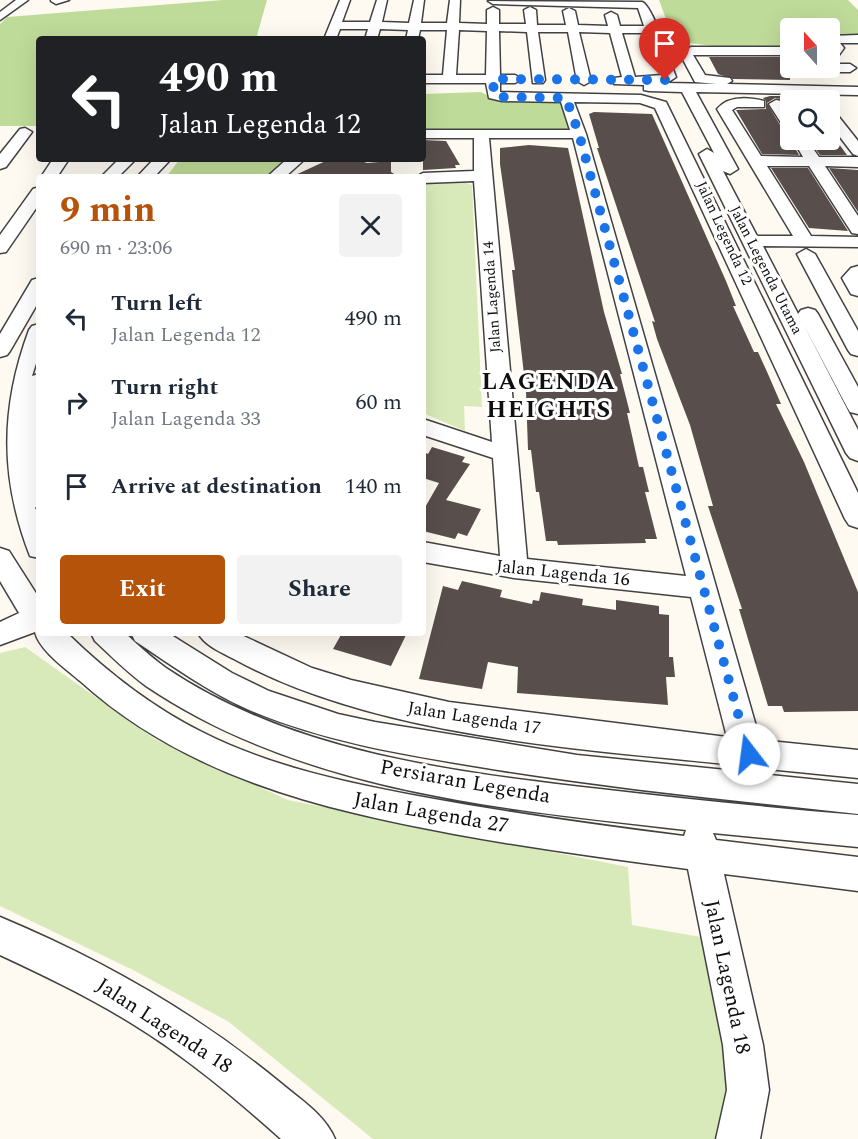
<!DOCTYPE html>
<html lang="en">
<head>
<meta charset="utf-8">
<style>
  :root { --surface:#fff; --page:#f2f2f3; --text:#1f2937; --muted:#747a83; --accent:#b45309 }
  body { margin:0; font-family:Spectral,serif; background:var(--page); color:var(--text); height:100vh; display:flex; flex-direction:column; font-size:22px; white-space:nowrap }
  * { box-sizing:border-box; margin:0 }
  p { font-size:20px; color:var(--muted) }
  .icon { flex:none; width:33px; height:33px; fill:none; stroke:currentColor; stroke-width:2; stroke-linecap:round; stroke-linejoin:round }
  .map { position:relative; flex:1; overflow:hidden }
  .sheet { position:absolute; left:36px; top:174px; width:390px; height:462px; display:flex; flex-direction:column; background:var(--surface); border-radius:6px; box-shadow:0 6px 24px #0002 }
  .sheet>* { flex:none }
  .hud { position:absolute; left:36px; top:36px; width:390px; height:126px; border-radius:6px; box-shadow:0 6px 24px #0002; background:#202124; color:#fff; overflow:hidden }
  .needle { width:39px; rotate:339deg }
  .buttons { position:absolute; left:780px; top:18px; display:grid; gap:12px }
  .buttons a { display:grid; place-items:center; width:60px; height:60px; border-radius:6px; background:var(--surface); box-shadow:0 6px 24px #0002; font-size:30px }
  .pin { position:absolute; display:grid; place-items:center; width:51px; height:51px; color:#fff; margin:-62px -26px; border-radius:50% 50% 50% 0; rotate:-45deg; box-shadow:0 0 6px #0007 }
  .pin .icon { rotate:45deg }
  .me { position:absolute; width:66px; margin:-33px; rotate:345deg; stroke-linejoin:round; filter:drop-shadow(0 0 4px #0008) }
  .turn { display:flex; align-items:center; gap:21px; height:126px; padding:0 24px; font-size:27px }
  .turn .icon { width:78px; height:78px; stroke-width:2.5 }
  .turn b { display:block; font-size:42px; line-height:51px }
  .round { display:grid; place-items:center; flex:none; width:63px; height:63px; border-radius:6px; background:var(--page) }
  .summary { display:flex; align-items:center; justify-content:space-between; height:102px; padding:0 24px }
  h1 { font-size:36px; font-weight:700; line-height:45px; color:var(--accent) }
  .button { display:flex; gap:12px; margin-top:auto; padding:12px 24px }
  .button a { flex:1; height:69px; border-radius:6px; background:var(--accent); color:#fff; font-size:24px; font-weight:700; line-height:69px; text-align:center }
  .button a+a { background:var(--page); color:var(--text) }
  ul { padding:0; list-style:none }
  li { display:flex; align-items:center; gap:18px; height:84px; padding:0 24px }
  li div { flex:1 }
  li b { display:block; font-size:22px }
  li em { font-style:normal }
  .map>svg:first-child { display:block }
  .green { fill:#d9eaba }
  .forest { fill:#bfdb99 }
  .building { fill:#584e4b }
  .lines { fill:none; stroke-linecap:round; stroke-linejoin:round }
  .minor-casing { stroke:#424242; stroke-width:3 }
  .minor { fill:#fff; fill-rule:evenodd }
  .route { stroke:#1a73e8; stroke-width:10; stroke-dasharray:0 18 }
  .labels { text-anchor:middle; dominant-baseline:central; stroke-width:6; stroke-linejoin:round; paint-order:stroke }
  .far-street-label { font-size:15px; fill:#0f0f0f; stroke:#fff }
  .street-label { font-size:18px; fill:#0f0f0f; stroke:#fff }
  .near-street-label { font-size:21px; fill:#0f0f0f; stroke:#fff }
  .district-label { font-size:24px; font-weight:bold; letter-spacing:1.5px; fill:#0f0f0f; stroke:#fff }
</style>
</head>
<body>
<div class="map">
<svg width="858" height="1139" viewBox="0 0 858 1139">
  <rect width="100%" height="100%" fill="#fffaf1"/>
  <path class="green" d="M 462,181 L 472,185 L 482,407 L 464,406 L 465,431 L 423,413 L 423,182 Z
    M 25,647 L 155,739 L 288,800 L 628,867 L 632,925 L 701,937 L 726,1027 L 731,1083 L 720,1139 L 373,1139 L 229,1022 L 133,970 L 0,906 L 0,653 Z"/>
  <path class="forest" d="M 223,0 L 267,0 L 256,39 L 39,39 L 39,126 L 0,126 L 0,24 L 7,17 Z
    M 659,0 L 848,0 L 858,10 L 858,35 L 830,35 L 830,28 L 790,28 L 790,48 L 713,46 L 674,41 Z
    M 481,92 L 492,98 L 558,100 L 563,104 L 571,129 L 423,130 L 423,94 Z
    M 180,159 L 286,159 L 267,177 L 166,177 Z"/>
  <path class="building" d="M 709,57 L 790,57 L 790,63 L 784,68 L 790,74 L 790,80 L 733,79 L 718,74 Z
    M 770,96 L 790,96 L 790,112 L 781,99 L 775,98 L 767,103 L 783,130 L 790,132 L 791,141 L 799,155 L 762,154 L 736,110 L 766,109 L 766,101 L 763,98 Z
    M 594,112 L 652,114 L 726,281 L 736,306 L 733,306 L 754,352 L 758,352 L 768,374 L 781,404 L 776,404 L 804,462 L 858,592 L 858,711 L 784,712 L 782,706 L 768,706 L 739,609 L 742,609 L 708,506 L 713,506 L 690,425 L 657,339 L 652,321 L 655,322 L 597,148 L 599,148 L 589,114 Z
    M 423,140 L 446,141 L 460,165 L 455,165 L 456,168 L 423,170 Z
    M 809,140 L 836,140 L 847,155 L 820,155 Z
    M 529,145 L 568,148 L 604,312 L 622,374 L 620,374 L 630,413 L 627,413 L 639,467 L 643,467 L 649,492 L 645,492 L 657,539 L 645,539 L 646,543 L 558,545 L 557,541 L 546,541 L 539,492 L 536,492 L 531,450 L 528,450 L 526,392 L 512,270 L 515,270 L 500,164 L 500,148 Z
    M 330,159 L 356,159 L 367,163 L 391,161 L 391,172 L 399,177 L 291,177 Z
    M 771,168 L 808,168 L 848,231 L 809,228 Z
    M 829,168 L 858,170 L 858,212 Z
    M 432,447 L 465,457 L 462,462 L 470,464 L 446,500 L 481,509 L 467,536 L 458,533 L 455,539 L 423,531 L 423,511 L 439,483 L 423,478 L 423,452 L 428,454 Z
    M 462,581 L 502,590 L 500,597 L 532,604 L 533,600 L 539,601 L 541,592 L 583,599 L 582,605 L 616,610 L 616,600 L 659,606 L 659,614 L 669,615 L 669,657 L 673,657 L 675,677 L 666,677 L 668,705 L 517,693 L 518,667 L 488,662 L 482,689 L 419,679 L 443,586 L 458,590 Z
    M 342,633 L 407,633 L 391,666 L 333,649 Z"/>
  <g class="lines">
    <defs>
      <path id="minor" d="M 16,0 L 28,0 L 0,20 L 0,12 Z
        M 69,0 L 56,4 L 51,1 L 51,0 Z
        M 340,0 L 350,0 L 342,22 L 370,22 L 377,0 L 387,0 L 382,22 L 409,23 L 414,0 L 424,0 L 421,23 L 447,23 L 450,0 L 460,0 L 459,23 L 487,24 L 487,10 L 493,7 L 499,10 L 499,24 L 526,24 L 524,10 L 530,7 L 536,10 L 537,25 L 566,25 L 563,11 L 569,8 L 575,11 L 578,25 L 608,26 L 605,15 L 611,12 L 617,15 L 620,26 L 644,26 L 638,8 L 493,4 L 488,1 L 642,2 C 653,6 670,62 676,77 L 667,83 L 716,84 L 695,82 L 680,54 L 691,47 L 790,47 L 790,55 L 693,55 L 705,75 L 730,78 L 732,81 L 727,84 L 858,87 L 858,95 L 696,92 L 738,169 L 730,174 L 723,171 L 757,236 L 793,236 L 717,109 C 728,96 748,97 764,101 L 764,107 L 737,107 L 732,110 L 761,156 L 803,157 L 793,140 L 807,140 L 819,157 L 858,157 L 858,167 L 825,166 L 858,216 L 858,234 L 852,233 L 809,166 L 767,166 L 811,236 L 858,237 L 858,247 L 763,246 L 858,430 L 858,461 L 850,458 L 846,453 L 699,154 L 707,149 L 714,153 L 682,92 L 649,91 L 644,90 L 644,85 L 614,84 L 614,78 L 622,77 L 610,33 L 579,32 L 591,81 L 584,85 L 577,81 L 568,32 L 538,32 L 545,80 L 543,83 L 533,83 L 527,32 L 499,31 L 500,75 L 515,75 L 522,79 L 515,83 L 500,83 L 500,92 L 641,95 L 666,102 L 858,493 L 858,528 L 849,525 L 845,519 L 655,108 L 640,103 L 574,102 L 586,134 L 760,740 L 858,750 L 858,778 L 768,769 L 770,775 L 858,784 L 858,814 C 732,800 605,788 480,767 C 400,754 322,741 247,709 C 207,691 171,665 135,641 L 131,633 L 168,633 L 232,673 L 269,691 L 338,714 L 375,722 L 577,755 L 736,771 L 735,765 C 575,748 376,737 234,659 C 221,652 205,646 198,633 L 237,633 L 312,668 L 351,680 L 449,702 L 727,737 L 691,597 L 514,578 L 423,562 L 423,542 L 500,556 L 493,458 L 423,435 L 423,419 L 492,442 L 474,181 L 423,183 L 423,177 L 416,177 L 423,173 L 474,171 L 474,138 L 423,138 L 423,130 L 570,130 L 561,102 L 502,101 L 489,98 L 486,83 L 423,83 L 423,75 L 443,75 L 447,30 L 420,30 L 418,39 L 406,39 L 408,30 L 380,29 L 377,39 L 365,39 L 368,29 L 340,29 L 336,39 L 324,39 ZM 459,30 L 487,31 L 486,75 L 456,75 ZM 622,33 L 647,33 L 662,75 L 635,77 ZM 489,138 L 573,138 L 686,576 L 527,559 Z
        M 858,35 L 858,43 L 840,43 L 844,48 L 839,55 L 830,53 L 832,48 L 830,36 Z
        M 830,64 L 850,64 L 856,68 L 850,72 L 792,72 L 786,68 L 790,65 L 790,68 L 830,68 Z
        M 776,100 L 781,101 L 790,116 L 790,130 L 785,129 L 769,104 Z
        M 830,111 L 835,112 L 858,141 L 858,156 L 853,154 L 830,124 Z
        M 25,128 L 32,132 L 6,167 L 0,169 L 0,154 L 20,129 Z
        M 53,159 L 69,159 L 57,177 L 41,177 Z
        M 119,159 L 136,159 L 118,177 L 101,177 Z
        M 154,159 L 171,159 L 154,177 L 137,177 Z
        M 287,159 L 305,159 L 285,177 L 267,177 Z
        M 39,187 L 39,204 L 6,252 L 0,253 L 0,235 L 33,189 Z
        M 806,249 L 815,254 L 858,331 L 858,356 L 851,354 L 848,350 L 797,254 Z
        M 858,266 L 858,296 L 851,294 L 842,278 L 851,268 Z
        M 39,278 L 39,301 L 10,351 L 7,355 L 0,357 L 0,334 L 32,280 Z
        M 808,308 L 815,310 L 818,314 L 858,387 L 858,414 L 850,412 L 847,407 L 798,314 L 801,310 Z
        M 39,324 L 39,354 L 32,376 L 39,374 L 39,508 L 35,507 L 39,520 L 39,558 L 30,556 C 0,479 0,408 29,330 L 32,326 Z
        M 0,548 L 9,551 L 39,598 L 39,633 L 67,633 C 107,672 152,707 202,732 C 271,767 348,783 423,797 C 510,813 597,825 684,836 L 686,830 C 503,809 303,792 146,686 C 128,673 111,656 95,641 L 91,633 L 125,633 C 138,645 152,658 166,668 C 292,753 453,772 600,789 C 686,799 772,808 858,815 L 858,847 L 713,833 L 716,840 L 858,857 L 858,891 L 724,874 L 763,1045 L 769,1090 L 760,1139 L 716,1139 L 727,1090 L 723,1045 L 688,869 C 609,859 531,848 454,834 C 319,809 185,776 80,681 C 66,669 39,650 35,632 L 0,645 L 0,622 L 19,613 L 0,581 Z
        M 0,917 C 103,960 196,1013 282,1084 C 301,1100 325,1115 335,1139 L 281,1139 C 234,1097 185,1056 131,1023 C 89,997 45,976 0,955 Z"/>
    </defs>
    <use href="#minor" class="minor-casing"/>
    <use href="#minor" class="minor"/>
  </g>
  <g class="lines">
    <path class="route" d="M 665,80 L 493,79 L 494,95 L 502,97 L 566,98 L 579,134 L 749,754"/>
  </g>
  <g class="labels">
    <g class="far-street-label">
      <text transform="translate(724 233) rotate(65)">Jalan Legenda 12</text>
      <text transform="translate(766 270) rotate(63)">Jalan Legenda Utama</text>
      <text transform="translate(492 297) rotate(-94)">Jalan Lagenda 14</text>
    </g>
    <g class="street-label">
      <text transform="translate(563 573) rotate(6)">Jalan Lagenda 16</text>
      <text transform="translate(474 718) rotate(9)">Jalan Lagenda 17</text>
    </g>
    <g class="near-street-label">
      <text transform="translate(465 782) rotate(10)">Persiaran Legenda</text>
      <text transform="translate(431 813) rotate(10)">Jalan Lagenda 27</text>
      <text transform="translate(727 977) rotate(78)">Jalan Lagenda 18</text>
      <text transform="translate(164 1026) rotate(33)">Jalan Lagenda 18</text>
    </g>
    <g class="district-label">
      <text x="549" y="382">LAGENDA<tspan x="549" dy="28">HEIGHTS</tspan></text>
    </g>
  </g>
</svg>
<div class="buttons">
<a><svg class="needle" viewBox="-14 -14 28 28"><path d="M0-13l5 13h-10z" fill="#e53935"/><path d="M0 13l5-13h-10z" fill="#747a83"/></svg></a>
<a><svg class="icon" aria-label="search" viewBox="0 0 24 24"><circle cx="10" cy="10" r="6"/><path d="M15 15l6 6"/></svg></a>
</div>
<div class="pin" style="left:665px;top:80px;background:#d93025"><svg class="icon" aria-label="arrive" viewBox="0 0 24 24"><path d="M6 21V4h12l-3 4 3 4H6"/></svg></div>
<svg class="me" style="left:749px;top:754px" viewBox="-20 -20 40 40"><circle r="19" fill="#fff"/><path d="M0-13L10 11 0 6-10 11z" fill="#1a73e8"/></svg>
<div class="hud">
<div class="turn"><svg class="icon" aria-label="left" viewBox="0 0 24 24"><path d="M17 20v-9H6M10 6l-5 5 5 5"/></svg><div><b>490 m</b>Jalan Legenda 12</div></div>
</div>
<section class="sheet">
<div class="summary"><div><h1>9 min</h1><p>690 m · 23:06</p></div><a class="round"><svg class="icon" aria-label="close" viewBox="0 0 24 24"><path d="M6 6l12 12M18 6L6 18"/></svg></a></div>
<ul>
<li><svg class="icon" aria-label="left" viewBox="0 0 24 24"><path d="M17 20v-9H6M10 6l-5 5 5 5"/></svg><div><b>Turn left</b><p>Jalan Legenda 12</p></div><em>490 m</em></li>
<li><svg class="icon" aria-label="right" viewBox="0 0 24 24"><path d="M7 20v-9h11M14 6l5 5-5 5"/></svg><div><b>Turn right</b><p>Jalan Lagenda 33</p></div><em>60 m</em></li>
<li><svg class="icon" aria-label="arrive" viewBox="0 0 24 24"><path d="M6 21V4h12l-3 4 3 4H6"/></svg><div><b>Arrive at destination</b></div><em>140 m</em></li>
</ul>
<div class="button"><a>Exit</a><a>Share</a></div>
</section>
</div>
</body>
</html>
